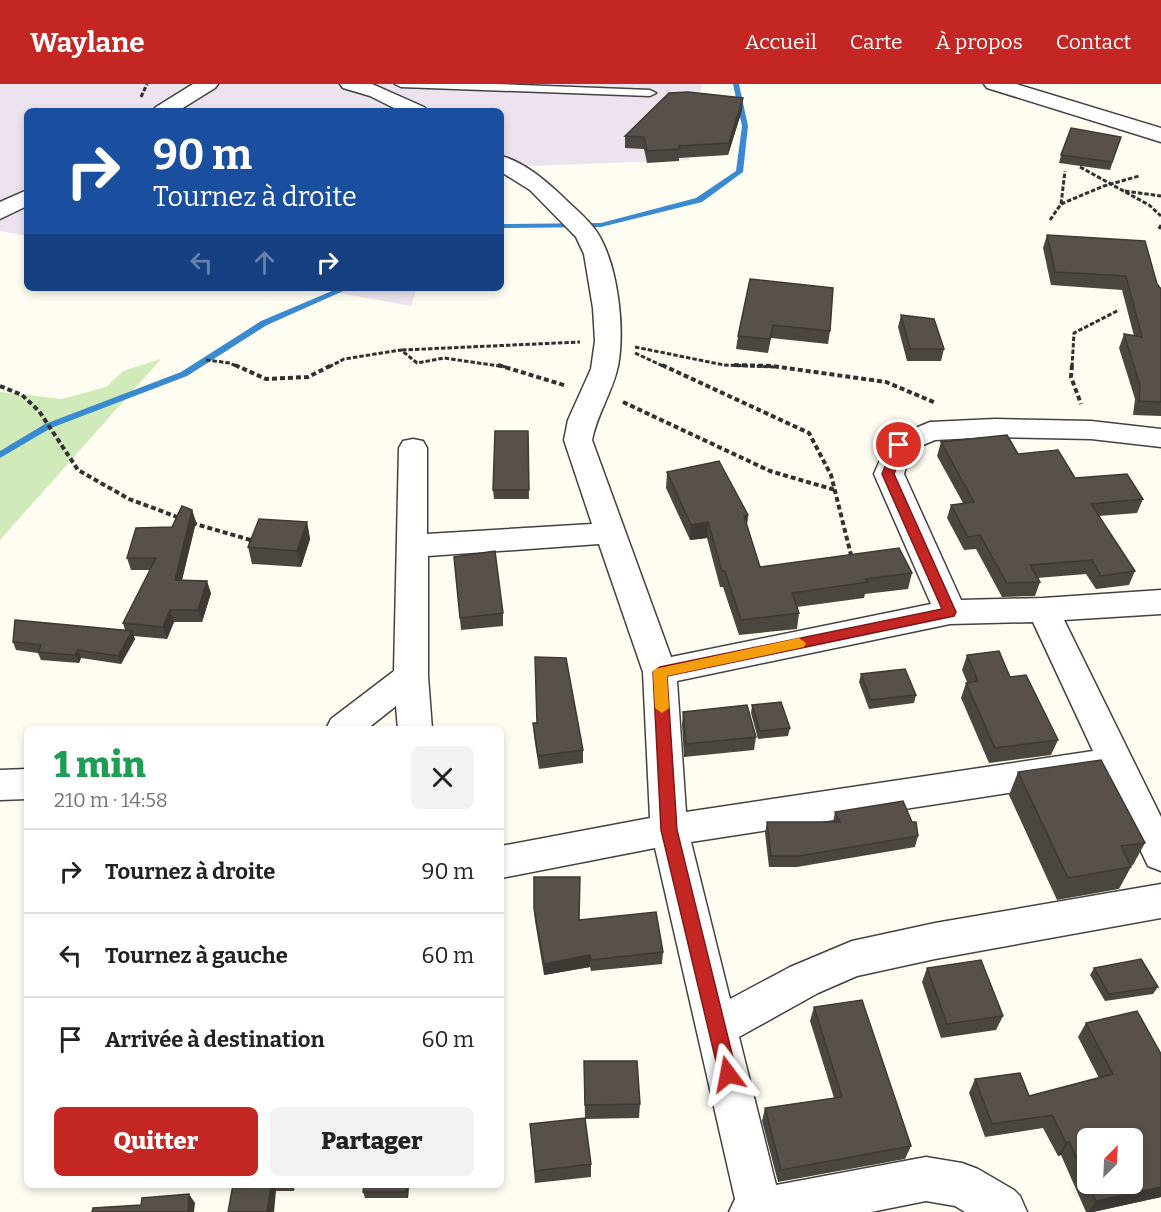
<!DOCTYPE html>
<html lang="fr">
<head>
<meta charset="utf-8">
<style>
  :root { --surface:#fff; --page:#f2f2f2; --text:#222; --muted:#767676; --line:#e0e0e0; --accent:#c32623 }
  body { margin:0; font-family:Bitter,serif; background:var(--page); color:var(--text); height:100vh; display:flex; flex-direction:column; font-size:22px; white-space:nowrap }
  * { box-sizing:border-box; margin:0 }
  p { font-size:20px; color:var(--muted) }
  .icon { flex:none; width:33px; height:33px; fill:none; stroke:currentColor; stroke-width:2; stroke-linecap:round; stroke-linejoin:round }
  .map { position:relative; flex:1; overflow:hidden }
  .panel { position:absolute; left:24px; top:642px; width:480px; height:462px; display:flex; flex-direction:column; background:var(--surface); border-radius:9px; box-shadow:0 3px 9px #0003 }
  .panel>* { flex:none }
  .top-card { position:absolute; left:24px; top:24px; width:480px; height:183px; border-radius:9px; box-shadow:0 3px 9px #0003; background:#1a4fa0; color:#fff; overflow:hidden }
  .needle { width:39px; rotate:24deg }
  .fabs { position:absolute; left:1077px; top:1044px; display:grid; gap:12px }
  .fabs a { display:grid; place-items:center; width:66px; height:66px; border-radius:9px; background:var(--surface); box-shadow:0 3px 9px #0003; font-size:30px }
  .pin { position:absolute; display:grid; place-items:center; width:51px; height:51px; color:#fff; margin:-26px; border:3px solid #fff; border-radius:50%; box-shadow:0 2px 6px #0007 }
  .me { position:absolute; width:66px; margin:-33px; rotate:347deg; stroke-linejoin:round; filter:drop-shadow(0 0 4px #0008) }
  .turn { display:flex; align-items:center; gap:21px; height:126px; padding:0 30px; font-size:27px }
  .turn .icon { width:78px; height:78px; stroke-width:2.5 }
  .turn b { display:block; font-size:42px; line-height:51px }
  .lanes { display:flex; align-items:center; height:57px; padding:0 30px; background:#0003; justify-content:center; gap:30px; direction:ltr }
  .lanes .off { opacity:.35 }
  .round { display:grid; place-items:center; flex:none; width:63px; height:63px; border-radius:9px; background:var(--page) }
  .headline { display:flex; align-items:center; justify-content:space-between; height:102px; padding:0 30px }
  h1 { font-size:36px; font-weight:800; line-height:45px; color:#1e9e55 }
  .action { display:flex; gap:12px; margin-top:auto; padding:12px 30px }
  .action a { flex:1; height:69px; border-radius:9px; background:var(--accent); color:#fff; font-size:24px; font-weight:800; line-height:69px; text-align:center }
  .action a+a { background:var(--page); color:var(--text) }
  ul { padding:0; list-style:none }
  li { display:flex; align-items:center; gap:18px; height:84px; padding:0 30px; border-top:2px solid var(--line) }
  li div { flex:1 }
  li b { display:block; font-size:22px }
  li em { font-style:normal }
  header { display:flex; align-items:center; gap:36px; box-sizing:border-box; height:84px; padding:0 30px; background:var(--accent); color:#fff }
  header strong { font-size:28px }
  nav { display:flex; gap:33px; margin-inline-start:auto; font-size:21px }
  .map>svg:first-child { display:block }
  .industrial { fill:#ede3ee }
  .green { fill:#d0ebb9 }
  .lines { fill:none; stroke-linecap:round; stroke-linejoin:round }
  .stream { fill:#398ad1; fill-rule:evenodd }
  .service-casing { stroke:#424242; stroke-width:3 }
  .minor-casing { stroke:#424242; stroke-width:3 }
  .path-far1 { stroke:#313131; stroke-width:3; stroke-dasharray:4.5 2; stroke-linecap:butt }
  .path { stroke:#313131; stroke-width:4; stroke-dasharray:5 3; stroke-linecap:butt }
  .service { fill:#fff; fill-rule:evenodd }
  .minor { fill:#fff; fill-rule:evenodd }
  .wall { fill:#4c4640; fill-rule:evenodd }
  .shaded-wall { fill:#3e3934 }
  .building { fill:#58514b; stroke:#3e3934; stroke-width:1.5 }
  .route { fill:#c32623; stroke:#7f1917; stroke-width:1.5 }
  .slow { fill:#f59e0b }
</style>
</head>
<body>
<header>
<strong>Waylane</strong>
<nav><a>Accueil</a><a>Carte</a><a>À propos</a><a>Contact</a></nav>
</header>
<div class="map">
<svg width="1161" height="1128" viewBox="0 0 1161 1128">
  <rect width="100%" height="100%" fill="#fffdf1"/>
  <path class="industrial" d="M 0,0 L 702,0 L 689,76 L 501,83 L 501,27 L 27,27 L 27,152 L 0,147 Z
    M 312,204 L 417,204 L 411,222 Z"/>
  <path class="green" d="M 161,275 L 0,456 L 0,308 L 62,315 L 106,303 L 123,287 Z"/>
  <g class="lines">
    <path class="stream" d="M 733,0 L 739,0 L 748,42 L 743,88 L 702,118 L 601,143 L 501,144 L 501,140 L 601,139 L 696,114 L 736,87 L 742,42 Z
      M 339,204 L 350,204 L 267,241 L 187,292 L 51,344 L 0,374 L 0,367 L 45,340 L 181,288 L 261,237 Z"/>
    <defs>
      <path id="service" d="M 395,0 L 494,0 L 650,6 L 656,9 L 650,12 L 401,3 Z"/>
      <path id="minor" d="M 193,0 L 218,0 L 215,4 L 178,27 L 152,27 L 156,23 Z
        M 340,0 L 372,0 L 424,23 L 428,27 L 400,27 L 370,12 L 343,4 Z
        M 984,0 L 1016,0 L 1161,44 L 1161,58 L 987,4 Z
        M 501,72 C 524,78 545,96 562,112 C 573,123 588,135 597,148 C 618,181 625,244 618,282 C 613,307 597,330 592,356 L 671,573 L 931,520 L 874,390 L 889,355 L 930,338 L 995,335 L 1091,337 L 1161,345 L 1161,363 L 1091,355 L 995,353 L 935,356 L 911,366 L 904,390 L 961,516 L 1043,514 L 1161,506 L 1161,530 L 1064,536 L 1161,733 L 1161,787 L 1148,782 L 1106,694 L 691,758 L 730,915 L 790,883 L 852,857 L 935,839 L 1161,800 L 1161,834 L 935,875 L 857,892 L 818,909 L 739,953 L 776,1101 L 926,1073 L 962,1079 L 978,1085 L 1014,1106 L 1020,1112 L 1027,1128 L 965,1128 L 955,1122 L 926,1117 L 871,1128 L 729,1128 L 735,1115 L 655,764 L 501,794 L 501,762 L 650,734 L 643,588 L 599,460 L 428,472 L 428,592 L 432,645 L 398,645 L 396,622 L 367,645 L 326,645 L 331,635 L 394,587 L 399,364 L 403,357 L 413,355 L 423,357 L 427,364 L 427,450 L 592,440 L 564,356 L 568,336 L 591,285 L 595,257 L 593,224 L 584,170 L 576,153 L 530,106 L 501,88 ZM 1033,538 L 1093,667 L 686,728 L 677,597 L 950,540 Z
        M 27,106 L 27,122 L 0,135 L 0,118 Z
        M 27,685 L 27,715 L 0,716 L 0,686 Z"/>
    </defs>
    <use href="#service" class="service-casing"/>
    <use href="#minor" class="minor-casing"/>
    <path class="path-far1" d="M 141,13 L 147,0
      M 1080,83 L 1149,121 L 1161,132
      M 1125,107 L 1161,112
      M 1061,120 L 1104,102 L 1139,92
      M 1050,136 L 1061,120 L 1065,87
      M 1159,145 L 1161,141
      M 635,263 L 724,281 L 777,283
      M 402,266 L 580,258
      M 635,269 L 665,283
      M 206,276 L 230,279 L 238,283
      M 329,283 L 344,275 L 401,266 L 417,279 L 444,274 L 506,283
      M 1072,283 L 1074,249 L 1119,226"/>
    <path class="path" d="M 235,281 L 266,295 L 308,293 L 332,281
      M 498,281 L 567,302
      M 662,281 L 809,349 L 831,391 L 852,475
      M 734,281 L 772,282 L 886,298 L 936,319
      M 1072,281 L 1071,293 L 1081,320
      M 0,302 L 22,311 L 39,327 L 78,386 L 129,415 L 180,434
      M 623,318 L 770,387 L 835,406
      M 192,439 L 254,457"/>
    <use href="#service" class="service"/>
    <use href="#minor" class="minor"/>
  </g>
  <path class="wall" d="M 742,26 L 728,71 L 679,74 L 679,77 L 647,79 L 644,65 L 625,64 L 625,52 Z
    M 1121,53 L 1110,86 L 1059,79 L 1061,71 Z
    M 1047,151 L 1157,200 L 1161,205 L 1161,332 L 1133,331 L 1135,315 L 1119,264 L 1124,250 L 1134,252 L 1122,206 L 1051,201 L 1043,164 Z
    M 750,195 L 830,247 L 828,260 L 771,254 L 768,269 L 736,265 L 738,252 Z
    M 901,231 L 944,265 L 941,277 L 907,277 L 898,243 Z
    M 528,347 L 529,415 L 494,415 L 493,406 Z
    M 941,358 L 1018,370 L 1075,394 L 1143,415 L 1137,429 L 1099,432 L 1135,487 L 1129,501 L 1096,505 L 1086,490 L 1037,494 L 1040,498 L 1035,512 L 1002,513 L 976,465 L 964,466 L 947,434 L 951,421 L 963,419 L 937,372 Z
    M 667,388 L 748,431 L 747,441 L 760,483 L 912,489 L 908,505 L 865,510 L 864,514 L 797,523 L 799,529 L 797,545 L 739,551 L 723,503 L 720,503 L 707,454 L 690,456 L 666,404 Z
    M 192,426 L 196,438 L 182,496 L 211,509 L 202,538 L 174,538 L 167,555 L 133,552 L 135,555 L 121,580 L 81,574 L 79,579 L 41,576 L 38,569 L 16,566 L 13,558 L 125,546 L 123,539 L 150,486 L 131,486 L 127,474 L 172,443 Z
    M 307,438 L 310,455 L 301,483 L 252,480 L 248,463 Z
    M 454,473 L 503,529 L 503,542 L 461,546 Z
    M 967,571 L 1010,593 L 1058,656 L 1051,671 L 989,679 L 961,614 L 966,599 L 967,598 L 962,586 Z
    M 861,590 L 916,611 L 914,619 L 869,625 L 859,598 Z
    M 752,621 L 790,644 L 788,652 L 758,655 L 751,629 Z
    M 683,628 L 756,653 L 754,666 L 684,673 L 682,641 Z
    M 533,639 L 537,639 L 583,666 L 583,679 L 539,685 L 534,652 Z
    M 1018,688 L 1145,759 L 1133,781 L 1131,782 L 1131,783 L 1119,805 L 1057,816 L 1009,711 Z
    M 835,728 L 918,752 L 915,763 L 797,783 L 769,783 L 765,749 L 767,738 L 833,738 Z
    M 534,825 L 579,836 L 663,868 L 662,880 L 591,887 L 590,883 L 544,891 L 535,837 Z
    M 927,884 L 1003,932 L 996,946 L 941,954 L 922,898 Z
    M 1094,884 L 1158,903 L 1153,910 L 1105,917 L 1090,891 Z
    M 814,923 L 911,1062 L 905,1075 L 778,1098 L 762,1037 L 765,1024 L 834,1014 L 810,937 Z
    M 1137,927 L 1161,970 L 1161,1113 L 1093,1128 L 1086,1128 L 1061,1071 L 1058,1072 L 1043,1044 L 985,1053 L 969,1009 L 975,995 L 1020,989 L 1029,1012 L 1099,994 L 1078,953 L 1086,939 ZM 1088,1054 L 1132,1054 L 1132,1100 L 1088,1100 Z
    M 584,991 L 640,1020 L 639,1034 L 585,1035 L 591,1080 L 591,1093 L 535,1099 L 531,1053 L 585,1034 Z
    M 233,1101 L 295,1101 L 294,1107 L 276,1107 Z
    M 409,1101 L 408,1114 L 365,1114 L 363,1108 Z"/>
  <path class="shaded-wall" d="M 743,14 L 742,26 L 728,71 L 729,59 Z
    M 192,426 L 196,438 L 179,508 L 175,496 Z
    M 748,431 L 746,447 L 744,432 Z
    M 307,438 L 310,455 L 301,483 L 297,467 Z
    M 708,438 L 707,454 L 690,456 L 691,441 Z
    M 207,497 L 211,509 L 202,538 L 198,526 Z
    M 170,526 L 174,538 L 167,555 L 163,543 Z
    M 132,547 L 135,555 L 121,580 L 118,572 Z
    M 78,566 L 81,574 L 79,579 L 75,571 Z
    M 590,871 L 590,883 L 544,891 L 544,880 Z
    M 1069,1058 L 1061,1071 L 1058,1072 L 1066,1059 Z
    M 271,1101 L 274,1101 L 276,1107 L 274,1128 L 267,1128 Z
    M 407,1101 L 409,1101 L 408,1114 L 406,1108 Z
    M 1161,1103 L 1161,1113 L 1093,1128 L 1088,1128 L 1096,1117 Z
    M 189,1110 L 195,1119 L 194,1128 L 188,1128 Z"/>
  <path class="building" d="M 688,8 L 743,14 L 729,59 L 679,62 L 680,65 L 647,67 L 644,53 L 625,52 L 669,9 Z
    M 1071,44 L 1121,53 L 1112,78 L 1061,71 Z
    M 1047,151 L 1145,157 L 1157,200 L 1161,205 L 1161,318 L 1139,317 L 1140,301 L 1124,250 L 1142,253 L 1126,192 L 1055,188 Z
    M 750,195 L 833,204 L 830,247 L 773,241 L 770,255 L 738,252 Z
    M 901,231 L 934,235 L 944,265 L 910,265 Z
    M 495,347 L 528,347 L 529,406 L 493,406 Z
    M 1007,351 L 1018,370 L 1058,366 L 1075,394 L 1127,390 L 1143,415 L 1091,420 L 1135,487 L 1101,492 L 1092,476 L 1030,481 L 1040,498 L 1007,499 L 980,451 L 968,453 L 951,421 L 974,418 L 941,358 Z
    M 719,377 L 748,431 L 744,432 L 760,483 L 899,464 L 912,489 L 866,495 L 868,498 L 792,509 L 799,529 L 741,536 L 725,487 L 722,487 L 708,438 L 691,441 L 667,388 Z
    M 182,422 L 192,426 L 175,496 L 207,497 L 198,526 L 170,526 L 163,543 L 123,539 L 156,474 L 127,474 L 136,444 L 172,443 Z
    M 259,435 L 307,438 L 297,467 L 248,463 Z
    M 495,467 L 503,529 L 460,534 L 454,473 Z
    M 15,536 L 132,547 L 118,572 L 78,566 L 75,571 L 38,568 L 41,561 L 13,558 Z
    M 999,567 L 1010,593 L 1026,591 L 1058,656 L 995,664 L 966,599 L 978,597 L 967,571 Z
    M 535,573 L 566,574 L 583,666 L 538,672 L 533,639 L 537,639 Z
    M 905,585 L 916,611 L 871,616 L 861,590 Z
    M 781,618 L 790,644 L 760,647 L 752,621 Z
    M 747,621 L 756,653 L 686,660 L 683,628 Z
    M 1101,676 L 1145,759 L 1121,762 L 1131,783 L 1068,794 L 1018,688 Z
    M 903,717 L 912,738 L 916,738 L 918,752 L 799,772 L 771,772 L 767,738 L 840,738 L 835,728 Z
    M 534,793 L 580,793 L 579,836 L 656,828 L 663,868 L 591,876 L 590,871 L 544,880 L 534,825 Z
    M 1141,875 L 1158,903 L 1109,910 L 1094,884 Z
    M 981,876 L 1003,932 L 947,940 L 927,884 Z
    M 862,916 L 911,1062 L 781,1086 L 765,1024 L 842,1013 L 814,923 Z
    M 1137,927 L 1161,970 L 1161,1103 L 1096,1117 L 1088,1100 L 1132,1100 L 1132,1054 L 1088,1054 L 1088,1098 L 1069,1058 L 1066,1059 L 1052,1031 L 992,1040 L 975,995 L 1020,989 L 1029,1012 L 1113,990 L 1086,939 Z
    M 584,977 L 637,977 L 640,1020 L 585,1021 Z
    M 585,1034 L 591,1080 L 535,1087 L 530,1040 Z
    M 233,1101 L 271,1101 L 267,1128 L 228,1128 Z
    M 364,1101 L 407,1101 L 406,1108 L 363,1108 Z
    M 189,1110 L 188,1128 L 92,1128 L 93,1124 L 141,1121 L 142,1114 Z"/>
  <path class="route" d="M 899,358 L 905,361 L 894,390 L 956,528 L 954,532 L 667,592 L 677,746 L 737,990 L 734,996 L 728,998 L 722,996 L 719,990 L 661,746 L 653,588 L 660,583 L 942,525 L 882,390 L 893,361 Z"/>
  <path class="slow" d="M 799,554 L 806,559 L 804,563 L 667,592 L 669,624 L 662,629 L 655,624 L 653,588 L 655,585 Z"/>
</svg>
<div class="fabs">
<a><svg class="needle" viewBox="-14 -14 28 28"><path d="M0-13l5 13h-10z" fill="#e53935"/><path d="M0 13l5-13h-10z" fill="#767676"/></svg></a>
</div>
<div class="pin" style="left:899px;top:361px;background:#d93025"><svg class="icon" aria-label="arrive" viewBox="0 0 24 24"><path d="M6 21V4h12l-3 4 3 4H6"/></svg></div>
<svg class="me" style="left:728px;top:990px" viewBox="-20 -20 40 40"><path d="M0-17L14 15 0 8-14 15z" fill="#c32623" stroke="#fff" stroke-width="4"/></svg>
<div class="top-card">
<div class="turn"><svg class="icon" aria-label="right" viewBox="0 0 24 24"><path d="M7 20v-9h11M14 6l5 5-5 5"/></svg><div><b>90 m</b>Tournez à droite</div></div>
<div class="lanes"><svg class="icon off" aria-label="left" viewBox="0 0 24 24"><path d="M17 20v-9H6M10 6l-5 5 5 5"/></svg><svg class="icon off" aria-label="ahead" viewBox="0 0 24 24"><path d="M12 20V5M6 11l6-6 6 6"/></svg><svg class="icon" aria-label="right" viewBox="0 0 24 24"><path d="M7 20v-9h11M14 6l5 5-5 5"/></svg></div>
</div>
<section class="panel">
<div class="headline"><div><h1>1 min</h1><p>210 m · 14:58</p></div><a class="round"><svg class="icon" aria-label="close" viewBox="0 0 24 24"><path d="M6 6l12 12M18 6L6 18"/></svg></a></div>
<ul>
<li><svg class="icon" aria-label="right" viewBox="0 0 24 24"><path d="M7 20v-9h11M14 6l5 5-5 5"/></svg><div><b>Tournez à droite</b></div><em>90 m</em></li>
<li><svg class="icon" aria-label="left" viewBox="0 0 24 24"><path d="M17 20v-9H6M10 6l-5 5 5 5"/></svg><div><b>Tournez à gauche</b></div><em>60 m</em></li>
<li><svg class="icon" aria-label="arrive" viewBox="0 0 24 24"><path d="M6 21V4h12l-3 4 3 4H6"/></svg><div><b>Arrivée à destination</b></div><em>60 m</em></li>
</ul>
<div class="action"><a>Quitter</a><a>Partager</a></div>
</section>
</div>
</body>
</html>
